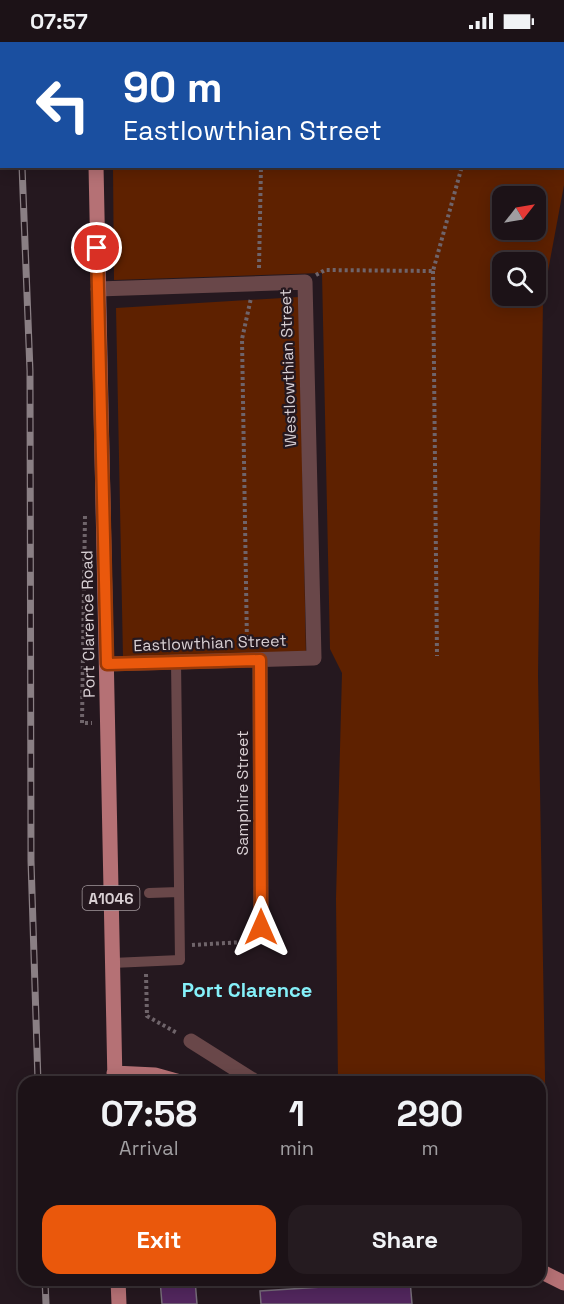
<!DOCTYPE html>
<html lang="en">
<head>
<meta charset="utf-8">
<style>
  :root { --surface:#1c1217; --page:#251b20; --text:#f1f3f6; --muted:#a09ea1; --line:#3a3236; --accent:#ea580c }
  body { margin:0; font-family:"Space Grotesk",sans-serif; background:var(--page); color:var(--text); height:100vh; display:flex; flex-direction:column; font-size:22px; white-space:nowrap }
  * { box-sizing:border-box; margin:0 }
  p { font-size:20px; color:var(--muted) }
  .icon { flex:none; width:33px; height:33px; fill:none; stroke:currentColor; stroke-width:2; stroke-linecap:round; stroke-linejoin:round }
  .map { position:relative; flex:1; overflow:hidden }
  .panel { position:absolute; left:18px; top:1034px; width:528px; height:210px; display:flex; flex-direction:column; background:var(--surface); border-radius:18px; box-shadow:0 3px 15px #0003,0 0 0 2px var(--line) }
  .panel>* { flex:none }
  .hud { position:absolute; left:0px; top:0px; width:564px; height:126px; box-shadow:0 3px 15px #0003,0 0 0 2px var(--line); background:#1a4fa0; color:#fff; overflow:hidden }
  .needle { width:39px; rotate:59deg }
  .controls { position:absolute; left:492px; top:144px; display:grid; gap:12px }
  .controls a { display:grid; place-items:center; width:54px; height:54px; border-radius:12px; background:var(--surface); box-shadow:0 3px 15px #0003,0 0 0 2px var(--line); font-size:30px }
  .pin { position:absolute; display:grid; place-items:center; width:51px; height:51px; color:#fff; margin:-26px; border:3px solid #fff; border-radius:50%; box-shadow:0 2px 6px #0007 }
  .me { position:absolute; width:66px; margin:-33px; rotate:0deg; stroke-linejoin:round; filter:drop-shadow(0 0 4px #0008) }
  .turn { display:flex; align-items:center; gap:21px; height:126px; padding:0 24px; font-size:27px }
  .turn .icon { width:78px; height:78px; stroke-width:2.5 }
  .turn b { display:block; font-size:42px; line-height:51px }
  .eta { display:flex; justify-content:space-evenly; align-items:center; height:102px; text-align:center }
  .eta b { font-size:36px; font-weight:700; line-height:42px }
  .action { display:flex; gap:12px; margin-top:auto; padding:12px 24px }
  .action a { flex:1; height:69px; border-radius:18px; background:var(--accent); color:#fff; font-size:24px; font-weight:700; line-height:69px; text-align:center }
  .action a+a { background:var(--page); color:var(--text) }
  .status { display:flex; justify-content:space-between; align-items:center; height:42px; padding:0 30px; background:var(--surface); direction:ltr }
  .status svg { height:16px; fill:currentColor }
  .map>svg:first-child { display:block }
  .green { fill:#5e2100; fill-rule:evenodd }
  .building { fill:#52275e; stroke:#776d7a; stroke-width:1.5 }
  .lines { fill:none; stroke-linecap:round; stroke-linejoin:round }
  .path { stroke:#6f646a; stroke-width:4; stroke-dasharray:3 3; stroke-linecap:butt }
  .service { stroke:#694749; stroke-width:10 }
  .minor { stroke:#694749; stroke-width:15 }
  .primary { stroke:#b57175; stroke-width:15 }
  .rail-casing { stroke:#8a7f84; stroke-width:7 }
  .rail { stroke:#25181f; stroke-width:4.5; stroke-dasharray:14; stroke-linecap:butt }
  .route-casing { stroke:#983908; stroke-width:15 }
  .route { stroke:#ea580c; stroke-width:10 }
  .labels { text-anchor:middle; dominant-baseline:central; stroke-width:4.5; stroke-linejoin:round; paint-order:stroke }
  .shield { fill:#25181f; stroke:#a2989d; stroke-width:1.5 }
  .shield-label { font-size:15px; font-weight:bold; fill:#d8cfd3 }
  .street-label { font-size:16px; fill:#d8cfd3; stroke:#25181f }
  .quarter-label { font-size:20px; font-weight:bold; fill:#85f0f9; stroke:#25181f }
</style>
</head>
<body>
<div class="status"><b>07:57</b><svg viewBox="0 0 49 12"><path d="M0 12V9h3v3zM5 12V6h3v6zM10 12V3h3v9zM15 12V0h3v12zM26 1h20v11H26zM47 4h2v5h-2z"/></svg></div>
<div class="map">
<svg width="564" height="1262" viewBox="0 0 564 1262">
  <rect width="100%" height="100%" fill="#25181f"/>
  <path class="green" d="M 112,0 L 240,0 L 240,1 L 112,2 Z
    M 390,0 L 564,0 L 564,143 L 543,256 L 538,633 L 548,1207 L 540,1203 L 540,1040 L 338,1039 L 336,857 L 342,631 L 330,607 L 322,231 L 114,238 L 113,125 L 562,124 L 562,2 ZM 502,154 L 536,154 L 536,188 L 502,188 ZM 536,220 L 536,254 L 502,254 L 502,220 Z
    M 299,255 L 306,616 L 123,615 L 116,266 Z"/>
  <path class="building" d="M 160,1238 L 195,1238 L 197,1262 L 162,1262 Z
    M 367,1238 L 410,1238 L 412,1262 L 261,1262 L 260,1249 L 368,1242 Z"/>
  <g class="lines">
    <path class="path" d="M 482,0 L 482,2
      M 259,226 L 261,124
      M 433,229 L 437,614
      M 316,233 L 325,228 L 433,229 L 462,124
      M 85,474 L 82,681 L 92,681
      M 247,602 L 242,297 L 251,256
      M 192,903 L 244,900 L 249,895
      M 146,932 L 147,974 L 177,991"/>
    <path class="service" d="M 149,851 L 179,850
      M 112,921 L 180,918 L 176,620"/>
    <path class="minor" d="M 251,0 L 251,2
      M 98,247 L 305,240 L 314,616 L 107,622
      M 260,618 L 261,885
      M 191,999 L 256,1040"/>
    <path class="primary" d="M 93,0 L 93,2
      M 96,124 L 115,1040
      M 114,1031 L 155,1033 L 180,1040
      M 540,1229 L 564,1241
      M 118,1238 L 119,1262"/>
    <defs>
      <path id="rail" d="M 17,0 L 17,2
        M 22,124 L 30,329 L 31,819 L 38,1040
        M 45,1238 L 46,1262"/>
    </defs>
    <use href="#rail" class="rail-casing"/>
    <use href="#rail" class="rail"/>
  </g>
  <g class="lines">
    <defs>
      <path id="route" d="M 97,206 L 107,622 L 260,618 L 261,885"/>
    </defs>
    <use href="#route" class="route-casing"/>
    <use href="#route" class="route"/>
  </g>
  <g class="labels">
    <rect class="shield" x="82.5" y="844" width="57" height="24" rx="4.5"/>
    <g class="shield-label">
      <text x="111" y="856">A1046</text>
    </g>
    <g class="street-label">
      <text transform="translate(288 326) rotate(-92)">Westlowthian Street</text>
      <text transform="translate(88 582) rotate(-91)">Port Clarence Road</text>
      <text transform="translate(210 601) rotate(-2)">Eastlowthian Street</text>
      <text transform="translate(242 751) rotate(-90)">Samphire Street</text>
    </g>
    <g class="quarter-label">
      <text x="247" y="948">Port Clarence</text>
    </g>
  </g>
</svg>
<div class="controls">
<a><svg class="needle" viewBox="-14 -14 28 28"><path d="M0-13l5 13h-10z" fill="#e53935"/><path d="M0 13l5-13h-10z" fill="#a09ea1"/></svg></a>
<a><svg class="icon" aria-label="search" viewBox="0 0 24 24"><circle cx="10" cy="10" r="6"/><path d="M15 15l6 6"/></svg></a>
</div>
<div class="pin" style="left:97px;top:206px;background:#d93025"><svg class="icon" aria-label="arrive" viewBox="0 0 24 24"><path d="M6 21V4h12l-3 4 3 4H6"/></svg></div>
<svg class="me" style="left:261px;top:885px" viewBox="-20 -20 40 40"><path d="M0-17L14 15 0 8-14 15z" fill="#ea580c" stroke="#fff" stroke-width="4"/></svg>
<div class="hud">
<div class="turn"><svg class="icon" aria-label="left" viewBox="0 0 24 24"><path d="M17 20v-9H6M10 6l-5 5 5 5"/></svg><div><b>90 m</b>Eastlowthian Street</div></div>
</div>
<section class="panel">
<div class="eta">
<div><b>07:58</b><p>Arrival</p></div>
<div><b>1</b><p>min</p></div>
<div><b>290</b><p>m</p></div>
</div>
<div class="action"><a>Exit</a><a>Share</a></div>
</section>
</div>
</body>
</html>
